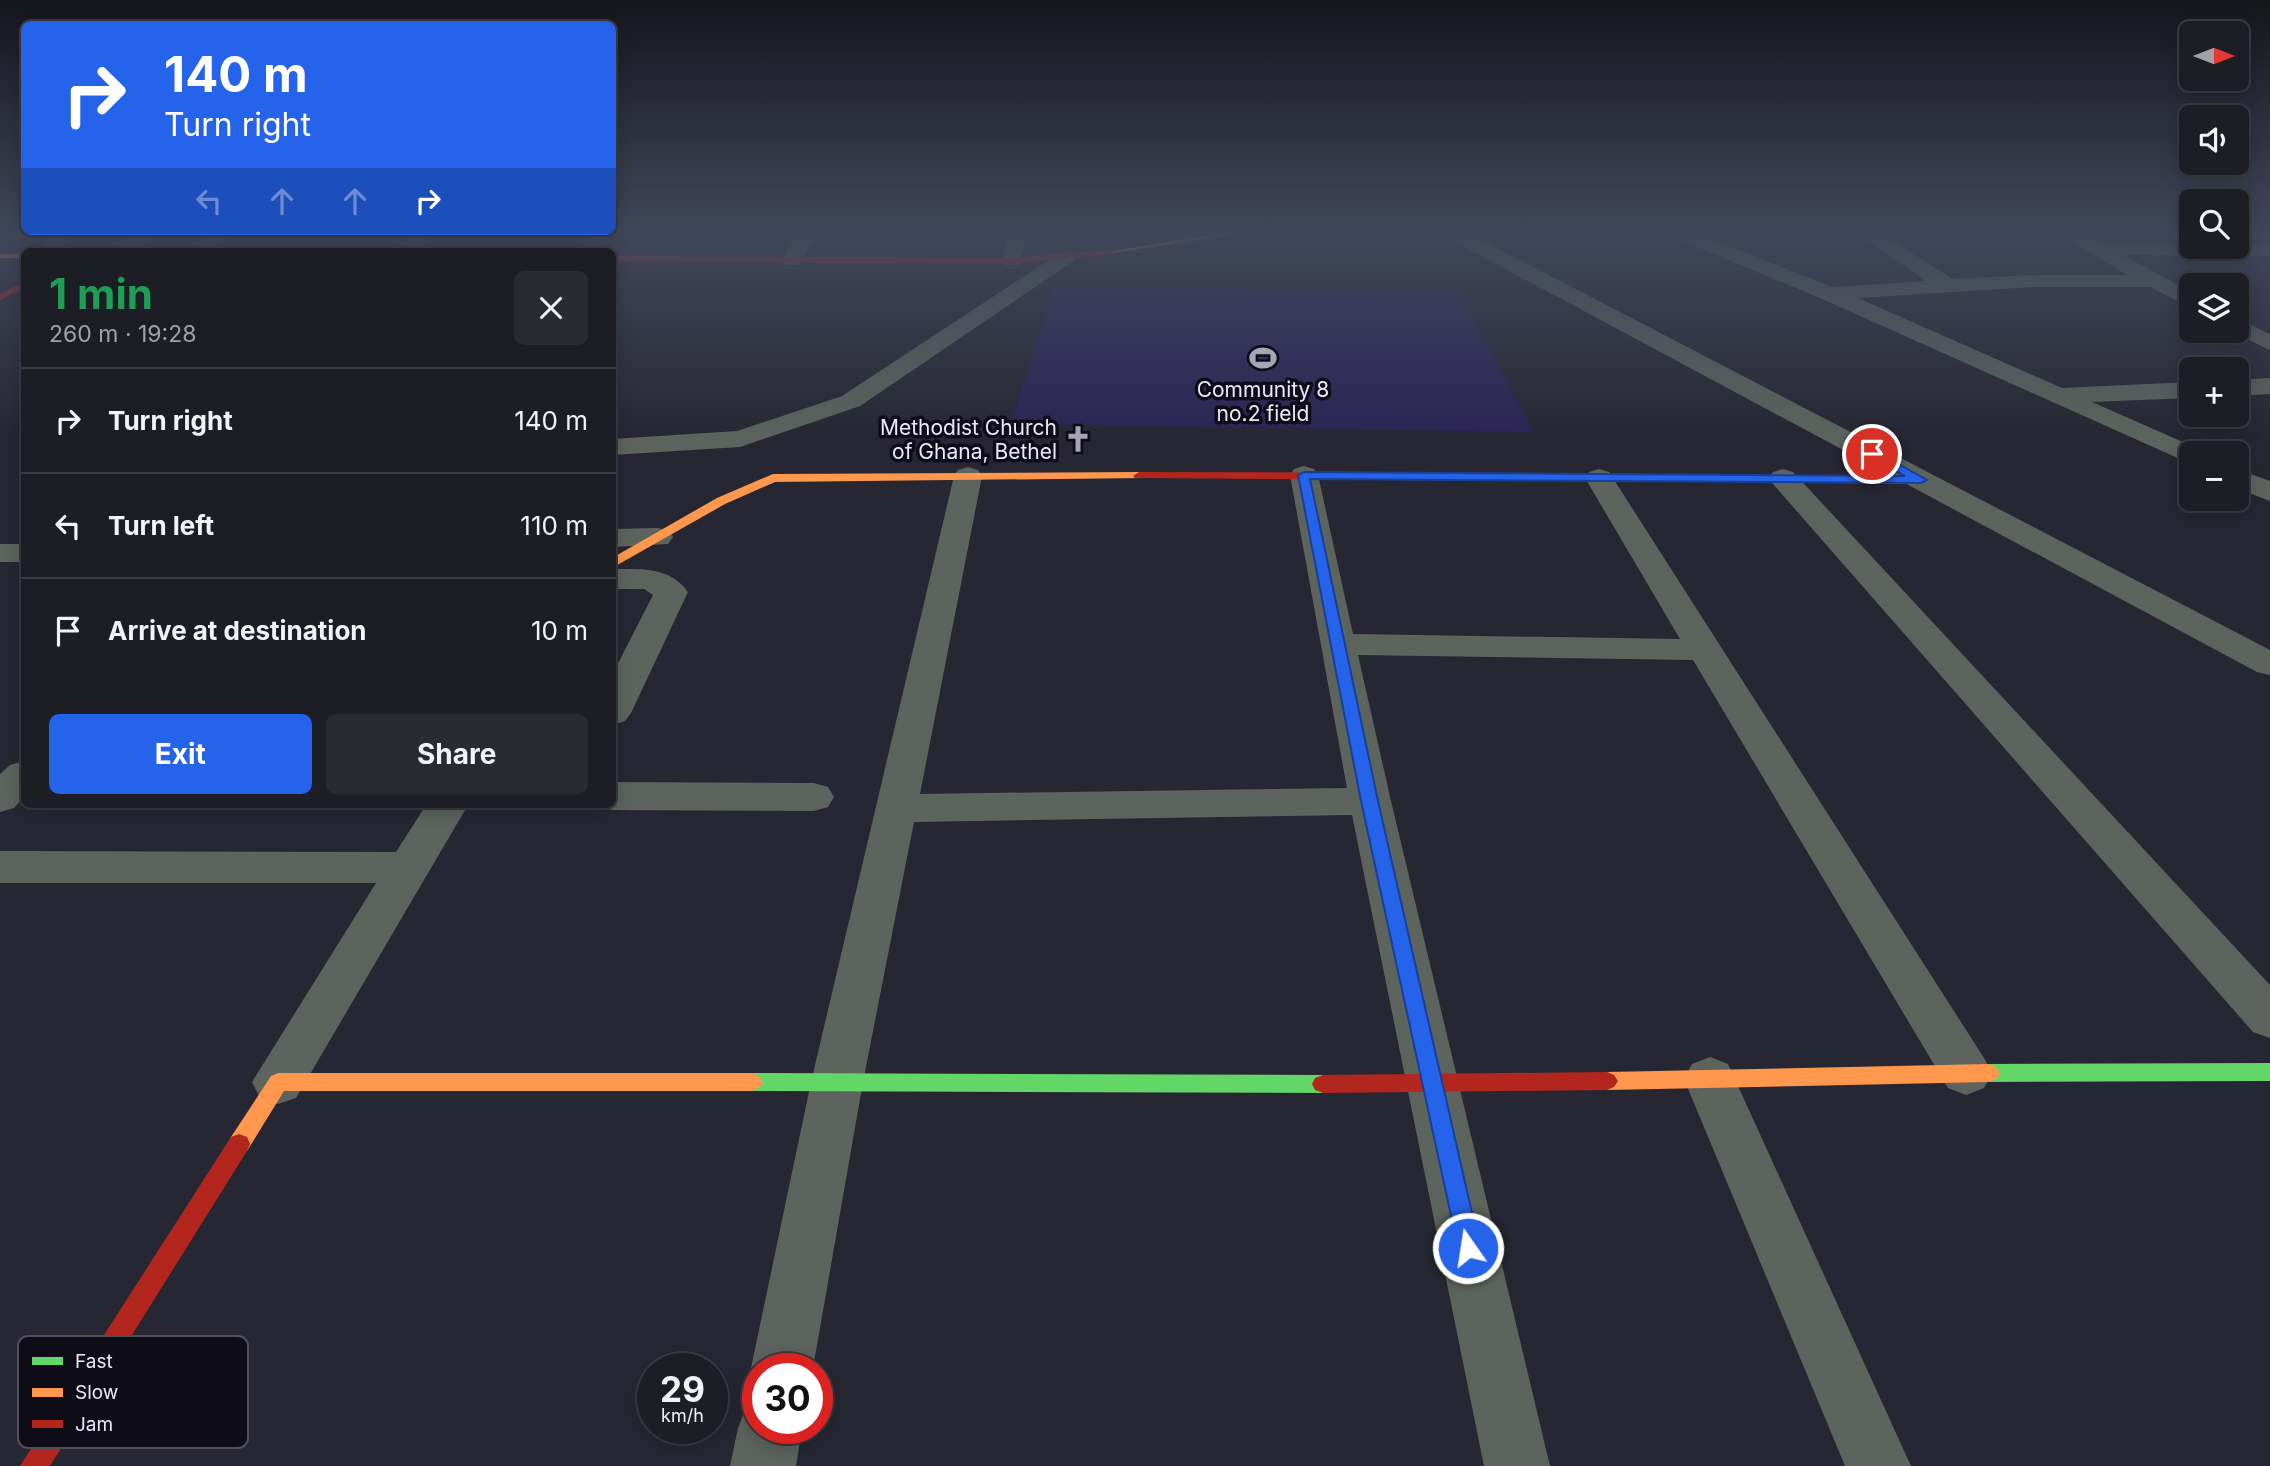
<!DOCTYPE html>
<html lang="en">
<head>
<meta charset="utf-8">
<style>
  :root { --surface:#1d1d26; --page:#2a2a32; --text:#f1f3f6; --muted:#a0a2a7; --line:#3b3b43; --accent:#2563eb }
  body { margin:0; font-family:Inter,sans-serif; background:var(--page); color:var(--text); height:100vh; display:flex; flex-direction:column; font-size:26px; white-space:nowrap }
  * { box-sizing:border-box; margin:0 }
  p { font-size:23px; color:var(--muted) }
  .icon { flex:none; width:38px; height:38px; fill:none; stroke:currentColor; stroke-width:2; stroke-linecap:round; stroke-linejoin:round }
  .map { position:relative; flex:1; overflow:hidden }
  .sheet { position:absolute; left:21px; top:248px; width:595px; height:560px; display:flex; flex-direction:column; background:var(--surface); border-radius:10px; box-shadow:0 4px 18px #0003,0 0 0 2px var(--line) }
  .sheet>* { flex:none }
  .banner { position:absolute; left:21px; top:21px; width:595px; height:214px; border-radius:10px; box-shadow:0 4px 18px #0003,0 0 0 2px var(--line); background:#2563eb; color:#fff; overflow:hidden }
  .needle { width:46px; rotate:90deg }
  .buttons { position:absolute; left:2179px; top:21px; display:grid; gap:14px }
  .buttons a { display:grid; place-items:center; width:70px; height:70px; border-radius:10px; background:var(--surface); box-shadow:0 4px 18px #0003,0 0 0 2px var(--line); font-size:35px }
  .speed { position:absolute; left:637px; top:1353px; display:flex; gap:14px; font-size:35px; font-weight:700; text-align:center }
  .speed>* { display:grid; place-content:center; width:91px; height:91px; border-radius:50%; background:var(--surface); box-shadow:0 4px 18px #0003,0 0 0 2px var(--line); line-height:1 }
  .speed small { font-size:18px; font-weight:400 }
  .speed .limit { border:10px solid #d22; background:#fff; color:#111 }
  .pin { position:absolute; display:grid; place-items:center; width:60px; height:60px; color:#fff; margin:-30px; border:4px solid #fff; border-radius:50%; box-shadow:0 2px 7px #0007 }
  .me { position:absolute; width:77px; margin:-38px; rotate:347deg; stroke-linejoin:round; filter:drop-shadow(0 0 5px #0008) }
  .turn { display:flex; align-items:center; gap:24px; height:147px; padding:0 28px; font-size:32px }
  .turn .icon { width:91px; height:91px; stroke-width:2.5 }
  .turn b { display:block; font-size:49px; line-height:60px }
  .lanes { display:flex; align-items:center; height:66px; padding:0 28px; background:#0003; justify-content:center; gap:35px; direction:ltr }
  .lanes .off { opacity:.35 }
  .round { display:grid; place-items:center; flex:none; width:74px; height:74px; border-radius:10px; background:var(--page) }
  .headline { display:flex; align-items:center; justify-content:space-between; height:119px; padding:0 28px }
  h1 { font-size:42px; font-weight:700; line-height:52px; color:#1e9e55 }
  .action { display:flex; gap:14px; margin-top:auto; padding:14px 28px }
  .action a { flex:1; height:80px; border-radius:10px; background:var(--accent); color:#fff; font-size:28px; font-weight:700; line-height:80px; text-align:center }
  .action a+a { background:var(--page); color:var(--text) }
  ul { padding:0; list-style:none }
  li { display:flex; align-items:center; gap:21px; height:105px; padding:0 28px; border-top:2px solid var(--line) }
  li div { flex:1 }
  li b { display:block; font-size:26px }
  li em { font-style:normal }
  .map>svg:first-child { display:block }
  .green { fill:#2b2456 }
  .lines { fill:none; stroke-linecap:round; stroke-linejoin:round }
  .street { fill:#5c645d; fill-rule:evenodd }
  .fast { fill:#63d668; fill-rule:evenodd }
  .slow { fill:#ff974d; fill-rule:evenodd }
  .jam { fill:#b3261e; fill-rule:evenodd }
  .route { fill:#2563eb; stroke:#184099; stroke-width:2 }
  .labels { text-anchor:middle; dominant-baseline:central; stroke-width:7; stroke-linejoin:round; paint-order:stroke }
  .far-poi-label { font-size:21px; fill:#e9e9fa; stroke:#0d0c17 }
  .key { fill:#0d0c17; stroke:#4f4e5b; stroke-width:2 }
  .key-label { font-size:19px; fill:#e9e9fa }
</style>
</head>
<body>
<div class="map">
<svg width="2270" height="1466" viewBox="0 0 2270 1466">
  <rect width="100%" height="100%" fill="#272733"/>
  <path class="green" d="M 1054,286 L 1459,292 L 1534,432 L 1011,424 Z"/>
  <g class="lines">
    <path class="street" d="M 54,233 L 76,233 L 57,252 L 35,252 Z
      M 138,233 L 163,233 L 132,252 L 107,252 L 110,248 Z
      M 212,233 L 237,233 L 207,252 L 182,252 Z
      M 413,233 L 435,233 L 414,252 L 392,252 Z
      M 593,233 L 614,233 L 596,252 L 575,252 Z
      M 798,233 L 818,233 L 798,265 L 784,265 L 781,261 Z
      M 1008,233 L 1028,233 L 1019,265 L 1005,265 L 1002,261 Z
      M 1443,233 L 1468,233 L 2270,650 L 2270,675 L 2257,672 L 1446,237 Z
      M 1670,233 L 1697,233 L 1832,287 L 1926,281 L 1857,233 L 1880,233 L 1953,279 L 2032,275 L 2127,275 L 2059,233 L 2083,233 L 2101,243 L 2191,244 L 2191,247 L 2270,244 L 2270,256 L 2123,255 L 2191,292 L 2191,308 L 2150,287 L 2032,287 L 1858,298 L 2062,388 L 2191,382 L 2191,398 L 2092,402 L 2201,450 L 2203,453 L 2191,453 L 2191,464 L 1820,298 L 1673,237 Z
      M 1065,252 L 1072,254 L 1075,258 L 1072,262 L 860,406 L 740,447 L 612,455 L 612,439 L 737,431 L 842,396 L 1058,254 Z
      M 2236,318 L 2270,334 L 2270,350 L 2230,331 L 2236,331 Z
      M 2270,378 L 2270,394 L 2236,396 L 2236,380 Z
      M 1304,466 L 1314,469 L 1318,475 L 1353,634 L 1680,639 L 1585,478 L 1589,472 L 1599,469 L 1609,472 L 1984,1058 L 1992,1073 L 1984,1088 L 1966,1095 L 1948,1088 L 1693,660 L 1358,655 L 1391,801 L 1550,1466 L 1484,1466 L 1352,815 L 914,822 L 863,1082 L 813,1368 L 758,1368 L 758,1385 L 751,1368 L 811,1082 L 954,476 L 958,470 L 968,467 L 978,470 L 982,476 L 920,794 L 1347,788 L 1290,475 L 1294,469 Z
      M 1783,469 L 1793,472 L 2270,985 L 2270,1038 L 2253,1032 L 1773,484 L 1769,478 L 1773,472 Z
      M 2236,469 L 2270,481 L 2270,501 L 2236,488 Z
      M 657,528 L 668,530 L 673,537 L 668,544 L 612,547 L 612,529 Z
      M 0,544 L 24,544 L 24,562 L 0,562 Z
      M 612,569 C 640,569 670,566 688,592 L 631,713 L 625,721 L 612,725 L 612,675 L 653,595 L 644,589 L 612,589 Z
      M 24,761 L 24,797 L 14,808 L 0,812 L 0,774 L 10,765 Z
      M 612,782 L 814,783 L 828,787 L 834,797 L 828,807 L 814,811 L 612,810 L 598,806 L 612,805 Z
      M 426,805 L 468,805 L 296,1098 L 278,1104 L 260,1098 L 252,1082 L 376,883 L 0,883 L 0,851 L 396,852 Z
      M 1710,1057 L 1728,1064 L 1911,1466 L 1845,1466 L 1684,1079 L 1692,1064 Z
      M 758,1401 L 758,1428 L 802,1428 L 796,1466 L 730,1466 L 738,1428 L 747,1405 Z"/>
    <path class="fast" d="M 1525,473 L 1921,476 L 1927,480 L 1921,484 L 1521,479 L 1521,475 Z
      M 2270,1063 L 2270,1081 L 1989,1082 L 1982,1079 L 1978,1073 L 1982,1067 L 1989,1064 Z
      M 752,1073 L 1323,1075 L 1331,1078 L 1334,1084 L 1331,1090 L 1323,1093 L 752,1091 L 745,1088 L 741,1082 L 745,1076 Z"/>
    <path class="slow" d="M 1222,233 L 1243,233 L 1109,254 L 1105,252 Z
      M 0,254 L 24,254 L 24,258 L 0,258 Z
      M 1139,472 L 1145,476 L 1143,478 L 775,482 L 725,504 L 612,568 L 612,558 L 717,498 L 773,474 Z
      M 1989,1064 L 1996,1067 L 2000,1073 L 1996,1079 L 1989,1082 L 1607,1090 L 1600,1087 L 1596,1081 L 1600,1075 L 1607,1072 Z
      M 278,1073 L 752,1073 L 759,1076 L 763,1082 L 759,1088 L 752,1091 L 284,1091 L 247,1151 L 239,1154 L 231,1151 L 228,1144 L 231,1137 L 271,1076 Z"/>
    <path class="jam" d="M 1109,250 L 1112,250 L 1112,254 L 1012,264 L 612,261 L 612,256 L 1012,258 Z
      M 24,282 L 24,288 L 0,300 L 0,294 Z
      M 1139,472 L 1525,473 L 1531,477 L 1525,481 L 1135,478 L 1133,476 Z
      M 1607,1072 L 1614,1075 L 1618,1081 L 1614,1087 L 1607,1090 L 1323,1093 L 1315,1090 L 1312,1084 L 1315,1078 L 1323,1075 Z
      M 239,1134 L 247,1137 L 250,1144 L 247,1151 L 50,1466 L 20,1466 L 231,1137 Z"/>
  </g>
  <linearGradient id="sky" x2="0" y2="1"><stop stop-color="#15151c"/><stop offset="0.53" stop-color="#41475b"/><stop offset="1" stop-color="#41475b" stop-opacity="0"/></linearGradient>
  <rect width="2270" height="438" fill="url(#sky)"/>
  <path class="route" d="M 1868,452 L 1877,452 L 1927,480 L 1921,483 L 1310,479 L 1378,801 L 1480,1248 L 1477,1257 L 1468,1260 L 1460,1257 L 1361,801 L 1298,475 L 1304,472 L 1905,476 L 1868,457 Z"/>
  <defs>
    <symbol id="stadium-bare" viewBox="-9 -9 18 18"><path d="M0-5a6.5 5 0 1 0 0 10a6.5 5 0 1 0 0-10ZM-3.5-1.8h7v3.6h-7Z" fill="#a5a5b4" stroke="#0d0c17" stroke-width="2.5" paint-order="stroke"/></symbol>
    <symbol id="church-bare" viewBox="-9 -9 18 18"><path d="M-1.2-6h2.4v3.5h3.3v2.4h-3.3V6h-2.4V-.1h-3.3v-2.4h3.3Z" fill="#a5a5b4" stroke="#0d0c17" stroke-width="2.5" paint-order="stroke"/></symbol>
  </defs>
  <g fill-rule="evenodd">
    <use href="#stadium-bare" x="1244" y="339" width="38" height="38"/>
    <use href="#church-bare" x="1059" y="420" width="38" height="38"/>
  </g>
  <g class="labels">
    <g class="far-poi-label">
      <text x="1263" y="389">Community 8<tspan x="1263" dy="24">no.2 field</tspan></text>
      <text x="1057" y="427" text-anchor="end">Methodist Church<tspan x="1057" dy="24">of Ghana, Bethel</tspan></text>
    </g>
  </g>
  <rect x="18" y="1336" width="230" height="112" rx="10" class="key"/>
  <rect x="32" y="1357" width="31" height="8" fill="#63d668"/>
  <rect x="32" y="1388" width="31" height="9" fill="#ff974d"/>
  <rect x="32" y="1420" width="31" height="8" fill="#b3261e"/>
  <g class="key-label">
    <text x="75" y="1368">Fast</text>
    <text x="75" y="1399">Slow</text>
    <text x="75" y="1431">Jam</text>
  </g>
</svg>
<div class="buttons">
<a><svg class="needle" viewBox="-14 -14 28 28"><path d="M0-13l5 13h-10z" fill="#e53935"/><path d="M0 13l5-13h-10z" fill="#a0a2a7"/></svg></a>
<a><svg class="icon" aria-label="sound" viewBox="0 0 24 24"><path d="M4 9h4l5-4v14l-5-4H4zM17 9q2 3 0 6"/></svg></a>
<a><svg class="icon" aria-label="search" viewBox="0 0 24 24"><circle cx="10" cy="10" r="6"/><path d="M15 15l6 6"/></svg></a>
<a><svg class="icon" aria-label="layers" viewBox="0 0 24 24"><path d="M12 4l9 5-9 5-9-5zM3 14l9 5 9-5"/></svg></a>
<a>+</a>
<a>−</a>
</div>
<div class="speed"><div>29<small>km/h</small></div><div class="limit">30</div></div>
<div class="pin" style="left:1872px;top:454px;background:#d93025"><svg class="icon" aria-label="arrive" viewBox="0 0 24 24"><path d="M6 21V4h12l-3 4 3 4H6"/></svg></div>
<svg class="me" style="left:1468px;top:1248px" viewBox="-20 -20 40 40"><circle r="17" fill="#2563eb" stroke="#fff" stroke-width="3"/><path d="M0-11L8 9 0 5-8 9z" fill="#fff"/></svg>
<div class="banner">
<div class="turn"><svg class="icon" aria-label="right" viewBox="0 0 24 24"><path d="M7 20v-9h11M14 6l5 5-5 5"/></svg><div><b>140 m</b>Turn right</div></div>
<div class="lanes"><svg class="icon off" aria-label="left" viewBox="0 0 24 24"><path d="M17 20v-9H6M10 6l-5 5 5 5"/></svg><svg class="icon off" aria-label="ahead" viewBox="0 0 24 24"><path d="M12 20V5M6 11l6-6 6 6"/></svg><svg class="icon off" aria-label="ahead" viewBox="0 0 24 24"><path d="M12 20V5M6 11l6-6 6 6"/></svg><svg class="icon" aria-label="right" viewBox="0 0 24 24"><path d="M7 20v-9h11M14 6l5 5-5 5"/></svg></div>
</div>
<section class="sheet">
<div class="headline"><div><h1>1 min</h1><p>260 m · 19:28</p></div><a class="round"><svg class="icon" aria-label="close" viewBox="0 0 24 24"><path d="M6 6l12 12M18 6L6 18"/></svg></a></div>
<ul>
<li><svg class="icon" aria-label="right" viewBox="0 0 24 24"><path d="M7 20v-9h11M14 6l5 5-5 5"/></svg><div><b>Turn right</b></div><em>140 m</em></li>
<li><svg class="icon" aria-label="left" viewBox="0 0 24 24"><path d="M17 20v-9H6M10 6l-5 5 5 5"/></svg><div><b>Turn left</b></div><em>110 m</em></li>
<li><svg class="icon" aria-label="arrive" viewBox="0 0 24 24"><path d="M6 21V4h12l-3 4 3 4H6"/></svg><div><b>Arrive at destination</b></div><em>10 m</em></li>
</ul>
<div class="action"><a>Exit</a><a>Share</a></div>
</section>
</div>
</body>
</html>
